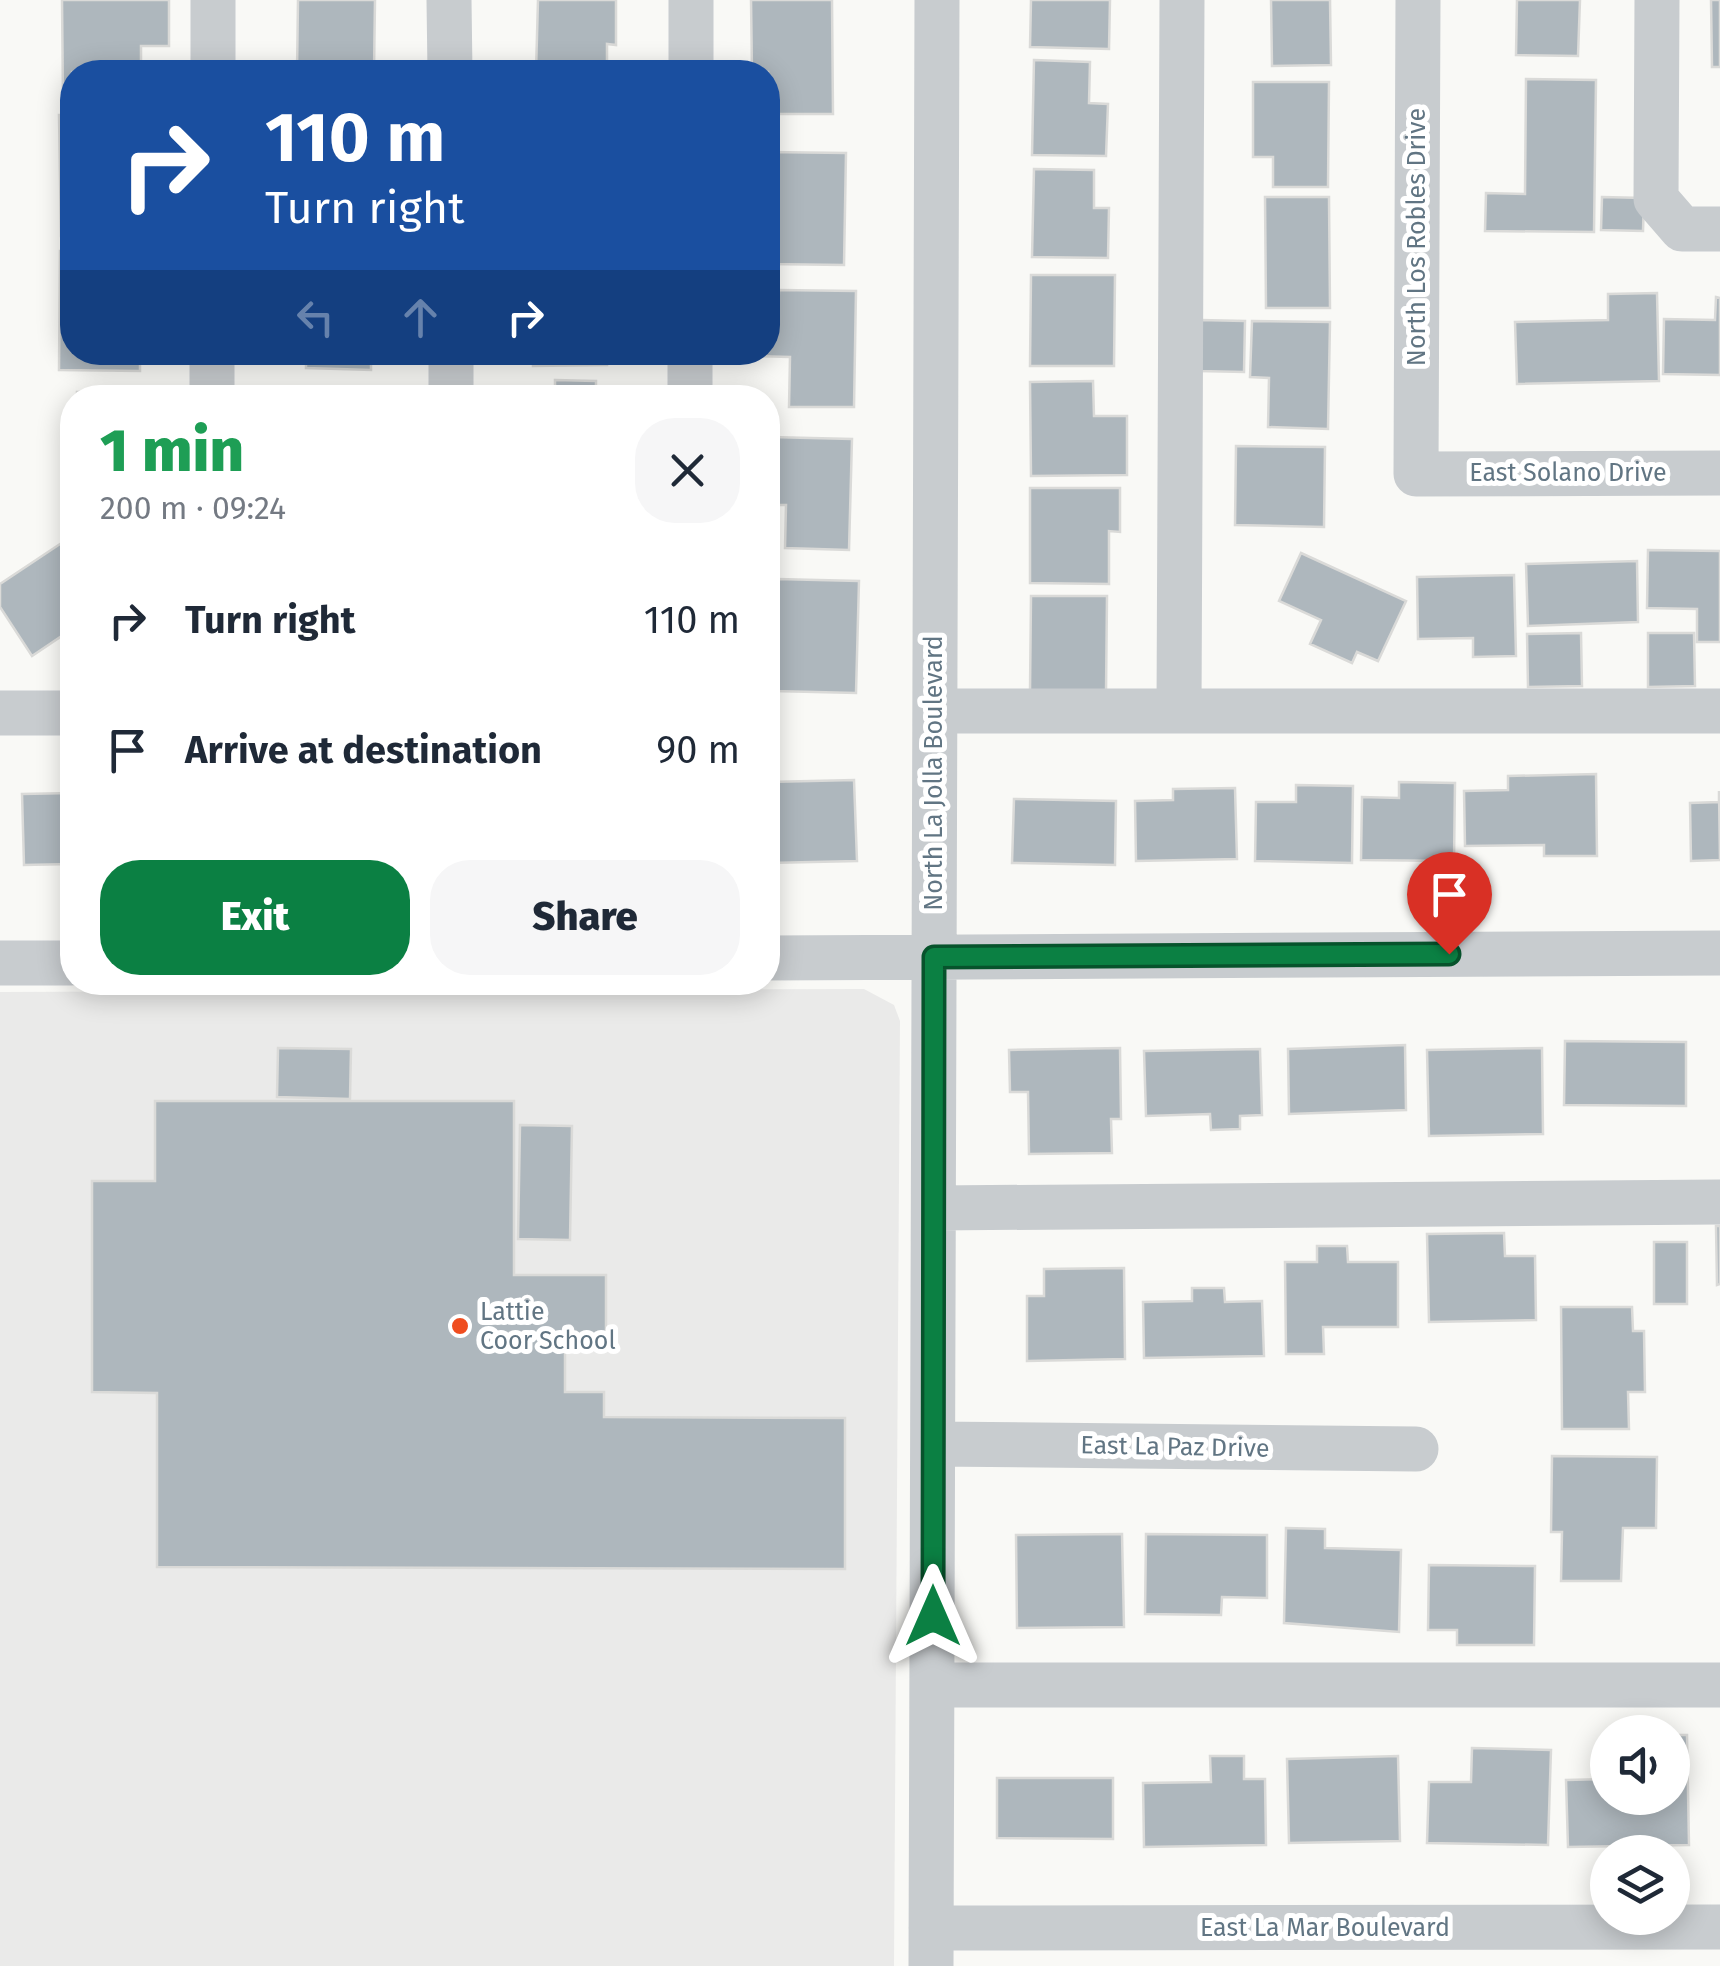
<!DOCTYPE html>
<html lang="en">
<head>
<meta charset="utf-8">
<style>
  :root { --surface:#fff; --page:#f6f6f7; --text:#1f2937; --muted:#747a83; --accent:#0b8043 }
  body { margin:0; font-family:"Fira Sans",sans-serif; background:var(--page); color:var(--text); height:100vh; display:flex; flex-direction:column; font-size:38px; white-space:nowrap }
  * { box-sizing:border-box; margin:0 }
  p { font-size:32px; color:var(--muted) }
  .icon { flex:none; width:55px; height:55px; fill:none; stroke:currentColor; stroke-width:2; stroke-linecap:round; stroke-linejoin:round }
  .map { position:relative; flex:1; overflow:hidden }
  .sheet { position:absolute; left:60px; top:385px; width:720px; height:610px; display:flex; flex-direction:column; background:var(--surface); border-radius:40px; box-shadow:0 5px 25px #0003 }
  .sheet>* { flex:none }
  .top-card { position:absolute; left:60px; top:60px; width:720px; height:305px; border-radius:40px; box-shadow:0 5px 25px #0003; background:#1a4fa0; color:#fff; overflow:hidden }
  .fabs { position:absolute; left:1590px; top:1715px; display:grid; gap:20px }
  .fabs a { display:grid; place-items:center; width:100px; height:100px; border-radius:50%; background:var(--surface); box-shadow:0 5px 25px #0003; font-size:50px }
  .pin { position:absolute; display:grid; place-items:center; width:85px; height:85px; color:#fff; margin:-102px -42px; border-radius:50% 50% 50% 0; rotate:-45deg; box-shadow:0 0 10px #0007 }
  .pin .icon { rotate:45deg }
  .me { position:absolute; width:110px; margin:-55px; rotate:0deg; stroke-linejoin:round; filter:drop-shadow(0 0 8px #0008) }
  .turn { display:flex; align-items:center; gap:35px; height:210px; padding:0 40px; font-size:45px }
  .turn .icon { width:130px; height:130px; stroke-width:2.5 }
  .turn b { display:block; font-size:70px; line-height:85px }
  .lanes { display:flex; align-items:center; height:95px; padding:0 40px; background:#0003; justify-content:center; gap:50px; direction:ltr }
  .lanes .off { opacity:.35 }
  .round { display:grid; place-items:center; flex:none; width:105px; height:105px; border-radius:40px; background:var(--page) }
  .headline { display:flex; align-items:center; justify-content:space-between; height:170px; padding:0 40px }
  h1 { font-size:60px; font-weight:800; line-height:75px; color:#1e9e55 }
  .button { display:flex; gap:20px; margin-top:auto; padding:20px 40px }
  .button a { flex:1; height:115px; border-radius:40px; background:var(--accent); color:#fff; font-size:40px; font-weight:800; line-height:115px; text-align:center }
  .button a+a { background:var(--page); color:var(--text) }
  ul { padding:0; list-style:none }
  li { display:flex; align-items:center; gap:30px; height:130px; padding:0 40px }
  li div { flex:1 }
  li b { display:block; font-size:38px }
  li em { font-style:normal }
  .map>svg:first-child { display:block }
  .built { fill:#eaeae9 }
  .building { fill:#aeb7bd; stroke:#dadad8; stroke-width:2.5 }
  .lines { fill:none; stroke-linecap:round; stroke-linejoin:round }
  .minor { stroke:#c8cccf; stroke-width:45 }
  .route-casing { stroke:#07532c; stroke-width:25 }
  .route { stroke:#0b8043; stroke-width:18 }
  .poi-dot { fill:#ef4d1f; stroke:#fff; stroke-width:4 }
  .labels { text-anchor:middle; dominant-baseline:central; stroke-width:10; stroke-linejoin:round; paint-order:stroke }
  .street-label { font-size:25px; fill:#617583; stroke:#fff }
  .poi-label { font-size:25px; fill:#617583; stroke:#fff; text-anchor:start }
</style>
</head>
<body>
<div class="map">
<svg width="1720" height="1966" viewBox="0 0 1720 1966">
  <rect width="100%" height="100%" fill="#f9f9f6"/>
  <path class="built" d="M 864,989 L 894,1005 L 900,1021 L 894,1966 L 0,1966 L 0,992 Z"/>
  <path class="building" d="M 62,0 L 169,0 L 169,46 L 141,46 L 141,72 L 72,72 L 72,101 L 63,101 Z
    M 298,0 L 375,0 L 374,72 L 297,72 Z
    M 538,0 L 616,0 L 616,45 L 607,44 L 607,72 L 536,72 Z
    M 751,0 L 832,0 L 833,114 L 768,114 L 768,72 L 752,72 Z
    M 1031,0 L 1110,0 L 1109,49 L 1030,47 Z
    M 1271,0 L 1330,0 L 1331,65 L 1272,66 Z
    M 1517,0 L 1580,0 L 1578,56 L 1516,55 Z
    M 1711,0 L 1720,0 L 1720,67 L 1712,67 Z
    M 1034,60 L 1090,62 L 1089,103 L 1108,104 L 1106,156 L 1032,155 Z
    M 1526,79 L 1596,80 L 1594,232 L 1485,231 L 1486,193 L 1525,194 Z
    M 1253,82 L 1329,82 L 1328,187 L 1273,187 L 1273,157 L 1253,157 Z
    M 59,115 L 72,115 L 72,235 L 61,236 Z
    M 768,152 L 846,153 L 844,265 L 768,264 Z
    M 1034,169 L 1094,170 L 1094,208 L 1109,208 L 1108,258 L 1032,257 Z
    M 1265,197 L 1329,197 L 1330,308 L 1266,308 Z
    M 1602,197 L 1644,198 L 1643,231 L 1601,230 Z
    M 60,251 L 72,251 L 72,352 L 140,352 L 140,371 L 59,370 Z
    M 1031,275 L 1115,275 L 1114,366 L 1030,366 Z
    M 779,290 L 856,291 L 854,407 L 789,407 L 790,357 L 750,356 L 768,352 L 768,313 L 778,313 Z
    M 1657,293 L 1659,381 L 1517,384 L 1515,322 L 1608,320 L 1608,294 Z
    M 1716,297 L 1720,298 L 1720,375 L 1663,374 L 1664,319 L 1715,320 Z
    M 1200,320 L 1245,321 L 1244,372 L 1199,371 Z
    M 1252,321 L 1330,322 L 1328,429 L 1268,427 L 1269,378 L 1250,377 Z
    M 306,352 L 371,352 L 371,370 L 306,368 Z
    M 533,352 L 606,352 L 607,365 L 533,366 Z
    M 555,380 L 596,381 L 596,395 L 635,398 L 555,398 Z
    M 1093,381 L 1094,416 L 1127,416 L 1127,475 L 1031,476 L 1030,382 Z
    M 273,387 L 352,388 L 352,398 L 273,398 Z
    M 164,391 L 164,398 L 77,398 L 77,392 Z
    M 770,437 L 852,439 L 849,550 L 785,548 L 786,505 L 768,505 Z
    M 1236,446 L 1325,447 L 1324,527 L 1235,525 Z
    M 1030,488 L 1120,488 L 1120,532 L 1109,531 L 1109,584 L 1030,583 Z
    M 72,536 L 72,629 L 32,656 L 0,607 L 0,584 Z
    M 1648,550 L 1720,551 L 1720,642 L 1697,642 L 1697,609 L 1647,608 Z
    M 1301,553 L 1406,601 L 1378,661 L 1357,652 L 1352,663 L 1310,644 L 1321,620 L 1279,601 Z
    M 1637,561 L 1638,622 L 1528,626 L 1526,564 Z
    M 1514,575 L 1516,656 L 1473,657 L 1473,638 L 1418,639 L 1417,577 Z
    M 777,579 L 859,581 L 856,693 L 774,691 Z
    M 1031,596 L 1107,596 L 1106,693 L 1030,691 Z
    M 1581,633 L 1582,686 L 1528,687 L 1527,634 Z
    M 1648,633 L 1694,633 L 1695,686 L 1648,687 Z
    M 1596,774 L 1597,856 L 1544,856 L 1544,845 L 1465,846 L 1464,791 L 1508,790 L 1508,776 Z
    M 854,780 L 857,861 L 768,863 L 768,782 Z
    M 1399,782 L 1455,783 L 1454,861 L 1361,860 L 1362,797 L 1399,798 Z
    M 1296,785 L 1353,786 L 1352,863 L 1255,861 L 1256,802 L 1296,802 Z
    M 1235,788 L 1237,859 L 1136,861 L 1135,801 L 1173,800 L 1173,789 Z
    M 1719,791 L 1720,860 L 1691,861 L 1690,803 L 1719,802 Z
    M 72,793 L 72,864 L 24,865 L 22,794 Z
    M 1014,799 L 1116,801 L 1115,865 L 1012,863 Z
    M 1565,1041 L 1686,1042 L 1686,1106 L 1564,1105 Z
    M 1405,1045 L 1406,1110 L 1289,1114 L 1288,1049 Z
    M 278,1048 L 351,1049 L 350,1099 L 277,1097 Z
    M 1120,1048 L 1121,1119 L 1111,1119 L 1112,1153 L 1029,1154 L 1028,1092 L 1010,1092 L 1009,1050 Z
    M 1542,1048 L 1543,1134 L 1429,1136 L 1427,1050 Z
    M 1260,1049 L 1262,1115 L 1240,1116 L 1240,1129 L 1211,1130 L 1210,1114 L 1146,1116 L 1144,1051 Z
    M 155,1101 L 514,1101 L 514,1275 L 606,1275 L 606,1344 L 565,1344 L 565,1392 L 604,1392 L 604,1417 L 845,1418 L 845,1569 L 157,1567 L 157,1393 L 92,1392 L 92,1181 L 155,1181 Z
    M 520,1125 L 572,1126 L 570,1240 L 518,1239 Z
    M 1716,1226 L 1720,1226 L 1720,1284 L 1717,1285 Z
    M 1504,1233 L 1505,1256 L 1535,1256 L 1536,1320 L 1429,1322 L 1427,1234 Z
    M 1654,1242 L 1687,1242 L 1687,1304 L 1654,1304 Z
    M 1317,1246 L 1347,1246 L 1348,1262 L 1398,1262 L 1398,1327 L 1323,1327 L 1324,1354 L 1286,1354 L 1285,1262 L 1317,1262 Z
    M 1124,1268 L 1125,1359 L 1027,1361 L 1027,1296 L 1044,1296 L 1044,1269 Z
    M 1192,1288 L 1224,1288 L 1225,1302 L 1262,1301 L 1264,1356 L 1144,1358 L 1143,1302 L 1192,1301 Z
    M 1561,1307 L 1632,1307 L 1633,1331 L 1644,1331 L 1645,1392 L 1628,1392 L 1629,1429 L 1562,1429 Z
    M 1552,1456 L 1657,1457 L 1656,1528 L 1623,1528 L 1621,1581 L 1561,1581 L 1562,1532 L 1551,1532 Z
    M 1286,1528 L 1325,1529 L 1325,1548 L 1401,1550 L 1399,1632 L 1284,1623 Z
    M 1122,1534 L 1124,1627 L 1017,1628 L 1016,1535 Z
    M 1146,1534 L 1267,1535 L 1267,1598 L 1222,1597 L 1221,1615 L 1145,1614 Z
    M 1429,1565 L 1535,1566 L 1534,1645 L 1457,1645 L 1457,1630 L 1428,1630 Z
    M 1672,1735 L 1687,1735 L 1689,1845 L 1568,1847 L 1566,1780 L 1608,1779 L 1608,1798 L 1672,1798 Z
    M 1472,1748 L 1551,1750 L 1548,1845 L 1427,1843 L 1429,1782 L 1471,1782 Z
    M 1210,1756 L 1244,1756 L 1244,1779 L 1265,1779 L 1266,1845 L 1144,1847 L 1143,1783 L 1211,1782 Z
    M 1398,1756 L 1400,1841 L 1289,1843 L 1287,1759 Z
    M 997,1778 L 1113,1778 L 1113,1839 L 997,1838 Z"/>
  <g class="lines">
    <path class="minor" d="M 449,0 L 450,72
      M 1418,0 L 1416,474 L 1720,473
      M 1657,0 L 1656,199 L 1682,229 L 1720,229
      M 213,72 L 213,0
      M 691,72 L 691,0
      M 451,352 L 451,398
      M 212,398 L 212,352
      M 690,398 L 690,352
      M 935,711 L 1720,711
      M 1179,711 L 1182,0
      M 0,713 L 72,713
      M 768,958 L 1720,953
      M 0,963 L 72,963
      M 935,1208 L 1720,1202
      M 934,1444 L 1416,1449
      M 933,1685 L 1720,1685
      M 931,1928 L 1720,1927
      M 931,1966 L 937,0"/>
  </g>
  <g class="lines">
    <defs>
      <path id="route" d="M 933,1616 L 934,957 L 1449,954"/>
    </defs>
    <use href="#route" class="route-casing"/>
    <use href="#route" class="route"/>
  </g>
  <circle class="poi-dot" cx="460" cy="1326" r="10"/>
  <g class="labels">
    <g class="street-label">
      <text transform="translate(1417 237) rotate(-90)">North Los Robles Drive</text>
      <text x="1568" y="473">East Solano Drive</text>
      <text transform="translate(934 773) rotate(-90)">North La Jolla Boulevard</text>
      <text transform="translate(1175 1447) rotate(1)">East La Paz Drive</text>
      <text x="1325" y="1928">East La Mar Boulevard</text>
    </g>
    <g class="poi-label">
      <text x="480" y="1312">Lattie<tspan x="480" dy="29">Coor School</tspan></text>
    </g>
  </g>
</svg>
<div class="fabs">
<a><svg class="icon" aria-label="sound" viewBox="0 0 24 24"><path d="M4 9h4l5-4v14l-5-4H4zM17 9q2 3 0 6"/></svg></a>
<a><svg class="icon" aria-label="layers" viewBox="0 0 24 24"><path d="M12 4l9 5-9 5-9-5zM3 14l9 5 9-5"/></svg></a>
</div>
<div class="pin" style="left:1449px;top:954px;background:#d93025"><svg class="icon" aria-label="arrive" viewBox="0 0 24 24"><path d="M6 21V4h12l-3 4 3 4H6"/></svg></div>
<svg class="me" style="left:933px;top:1616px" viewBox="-20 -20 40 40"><path d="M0-17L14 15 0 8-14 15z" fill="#0b8043" stroke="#fff" stroke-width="4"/></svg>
<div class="top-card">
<div class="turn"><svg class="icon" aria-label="right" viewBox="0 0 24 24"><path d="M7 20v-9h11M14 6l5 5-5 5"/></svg><div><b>110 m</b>Turn right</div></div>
<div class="lanes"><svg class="icon off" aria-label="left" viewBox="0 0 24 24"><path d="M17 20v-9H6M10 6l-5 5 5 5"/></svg><svg class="icon off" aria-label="ahead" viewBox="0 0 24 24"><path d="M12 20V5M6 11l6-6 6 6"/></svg><svg class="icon" aria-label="right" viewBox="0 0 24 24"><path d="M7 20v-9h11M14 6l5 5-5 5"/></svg></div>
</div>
<section class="sheet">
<div class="headline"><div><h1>1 min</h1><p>200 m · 09:24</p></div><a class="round"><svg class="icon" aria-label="close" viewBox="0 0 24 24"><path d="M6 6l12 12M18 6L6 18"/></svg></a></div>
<ul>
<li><svg class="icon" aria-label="right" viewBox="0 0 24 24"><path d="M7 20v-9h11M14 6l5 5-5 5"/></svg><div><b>Turn right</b></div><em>110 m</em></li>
<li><svg class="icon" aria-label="arrive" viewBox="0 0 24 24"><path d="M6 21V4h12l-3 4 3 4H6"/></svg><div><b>Arrive at destination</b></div><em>90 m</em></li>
</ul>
<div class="button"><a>Exit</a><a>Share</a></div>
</section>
</div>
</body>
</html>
